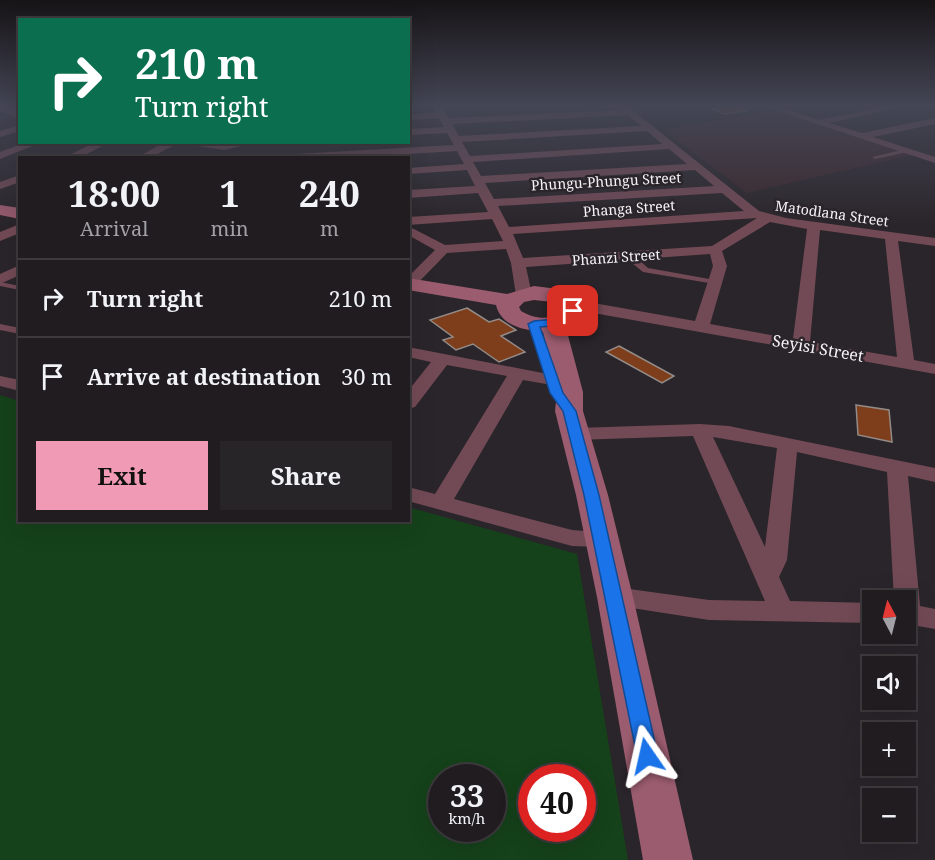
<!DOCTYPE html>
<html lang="en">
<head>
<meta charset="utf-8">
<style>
  :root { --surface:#201c20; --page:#282529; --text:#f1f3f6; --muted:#a2a1a5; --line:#3d3a3e; --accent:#f09ab6 }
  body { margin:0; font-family:"Noto Serif",serif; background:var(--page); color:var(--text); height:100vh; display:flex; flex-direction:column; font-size:22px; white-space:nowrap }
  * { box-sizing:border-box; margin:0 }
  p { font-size:20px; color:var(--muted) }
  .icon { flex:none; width:33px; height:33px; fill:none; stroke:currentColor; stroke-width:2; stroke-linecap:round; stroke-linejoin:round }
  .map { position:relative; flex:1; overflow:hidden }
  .panel { position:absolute; left:18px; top:156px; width:392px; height:366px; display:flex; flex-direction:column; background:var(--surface); border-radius:0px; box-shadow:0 6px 24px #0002,0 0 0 2px var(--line) }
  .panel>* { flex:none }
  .hud { position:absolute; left:18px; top:18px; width:392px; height:126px; border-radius:0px; box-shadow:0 6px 24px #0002,0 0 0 2px var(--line); background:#0b6e4f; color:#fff; overflow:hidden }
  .needle { width:39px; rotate:353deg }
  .buttons { position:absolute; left:862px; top:590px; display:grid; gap:12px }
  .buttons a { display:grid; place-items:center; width:54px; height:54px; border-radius:0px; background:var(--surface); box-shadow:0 6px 24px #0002,0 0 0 2px var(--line); font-size:30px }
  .speed { position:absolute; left:428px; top:764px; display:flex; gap:12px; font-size:30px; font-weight:700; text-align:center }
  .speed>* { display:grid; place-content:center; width:78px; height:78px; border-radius:50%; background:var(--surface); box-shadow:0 6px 24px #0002,0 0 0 2px var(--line); line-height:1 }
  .speed small { font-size:15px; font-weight:400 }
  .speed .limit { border:9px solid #d22; background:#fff; color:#111 }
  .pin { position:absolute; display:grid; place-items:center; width:51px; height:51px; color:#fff; margin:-26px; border-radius:12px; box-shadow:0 3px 9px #0006 }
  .me { position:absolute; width:66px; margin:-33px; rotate:349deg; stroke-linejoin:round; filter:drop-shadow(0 0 4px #0008) }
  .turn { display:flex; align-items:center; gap:21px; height:126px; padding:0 18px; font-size:27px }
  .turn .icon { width:78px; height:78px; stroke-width:2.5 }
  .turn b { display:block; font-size:42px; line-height:51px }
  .eta { display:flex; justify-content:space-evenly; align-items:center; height:102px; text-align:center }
  .eta b { font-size:36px; font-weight:700; line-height:42px }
  .action { display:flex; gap:12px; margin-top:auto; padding:12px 18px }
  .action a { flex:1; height:69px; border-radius:0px; background:var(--accent); color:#111; font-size:24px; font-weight:700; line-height:69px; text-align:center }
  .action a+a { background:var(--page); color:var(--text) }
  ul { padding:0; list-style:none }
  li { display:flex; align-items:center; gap:18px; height:78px; padding:0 18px; border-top:2px solid var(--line) }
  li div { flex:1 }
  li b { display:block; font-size:22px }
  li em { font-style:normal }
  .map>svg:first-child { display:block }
  .education { fill:#3b282d }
  .green { fill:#15421a; fill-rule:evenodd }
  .building { fill:#7e3e1b; stroke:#938b87; stroke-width:1.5 }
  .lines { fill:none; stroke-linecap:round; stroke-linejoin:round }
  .lane { fill:#724a55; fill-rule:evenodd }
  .street { fill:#724a55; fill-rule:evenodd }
  .secondary { fill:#9b5c6f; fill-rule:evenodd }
  .route { fill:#1a73e8; stroke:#114b97; stroke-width:1.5 }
  .labels { text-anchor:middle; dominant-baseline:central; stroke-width:5; stroke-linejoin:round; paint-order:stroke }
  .far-street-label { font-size:14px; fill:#f5f1f5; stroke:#2a252a }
  .street-label { font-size:16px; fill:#f5f1f5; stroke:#2a252a }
</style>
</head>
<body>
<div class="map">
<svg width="935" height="860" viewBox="0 0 935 860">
  <rect width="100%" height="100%" fill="#2a252a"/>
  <path class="education" d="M 776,110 L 912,155 L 747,193 L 664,130 Z"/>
  <path class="green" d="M 0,395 L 19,401 L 20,520 L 408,520 L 408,507 L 577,554 L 628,860 L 0,860 ZM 441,777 L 492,777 L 492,828 L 441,828 ZM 531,777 L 582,777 L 582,828 L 531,828 Z"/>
  <path class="building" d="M 733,106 L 746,111 L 725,114 L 712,109 Z
    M 467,308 L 489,322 L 499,319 L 516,330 L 501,336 L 525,352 L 499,362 L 473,344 L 456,350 L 443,340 L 453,337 L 430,320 Z
    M 619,346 L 674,376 L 662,383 L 606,352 Z
    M 856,405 L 889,410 L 892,442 L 858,435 Z"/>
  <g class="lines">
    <path class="lane" d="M 906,149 L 908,150 L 908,152 L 875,159 L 872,157 Z
      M 626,254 L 632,254 L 648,268 L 715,280 L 719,282 L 715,284 L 643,272 L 626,258 Z
      M 0,282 L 20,286 L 20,290 L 0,286 Z
      M 0,324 L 20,328 L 20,334 L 0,330 Z"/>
    <path class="street" d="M 0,105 L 20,112 L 20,118 L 0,111 Z
      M 433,105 L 473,105 L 469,108 L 443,108 L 449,118 L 621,110 L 617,105 L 626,105 L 759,211 L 786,218 L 935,238 L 935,246 L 898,241 L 914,360 L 935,364 L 935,374 L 571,309 L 563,304 L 571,299 L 695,321 L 713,266 L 710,254 L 526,267 L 532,295 L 524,300 L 516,295 L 511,263 L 506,249 L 447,253 L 414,287 L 408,288 L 408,277 L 435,250 L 408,235 L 408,226 L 445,245 L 503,241 L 492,219 L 408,225 L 408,217 L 488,212 L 478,193 L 408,198 L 408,190 L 475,186 L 467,170 L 408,174 L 408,168 L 464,164 L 457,151 L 344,158 L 273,158 L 278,155 L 454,145 L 447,133 L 408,135 L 408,129 L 444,127 L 439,118 L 408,120 L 408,114 L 437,113 ZM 628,115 L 641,126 L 459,136 L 452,124 ZM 647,131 L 662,144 L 470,156 L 462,142 ZM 669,149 L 687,164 L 481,176 L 473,162 ZM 695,170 L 714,186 L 494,199 L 485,183 ZM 722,193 L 744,211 L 509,227 L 498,206 ZM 757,218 L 712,246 L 523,258 L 513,234 ZM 770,222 L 807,229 L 793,339 L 710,324 L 727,266 L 722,251 ZM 820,230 L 885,239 L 897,357 L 810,342 Z
      M 760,105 L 773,105 L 819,120 L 893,105 L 910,105 L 829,123 L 862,133 L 935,118 L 935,124 L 873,137 L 935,157 L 935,163 Z
      M 20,125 L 20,131 L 0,137 L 0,131 Z
      M 26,142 L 42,142 L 0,159 L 0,152 Z
      M 95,142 L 110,142 L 79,158 L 64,158 Z
      M 165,142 L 258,142 L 224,150 L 178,143 L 150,158 L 136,158 Z
      M 20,175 L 20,182 L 0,189 L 0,182 Z
      M 20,224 L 20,233 L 0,241 L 0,232 Z
      M 20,265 L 20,275 L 0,284 L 0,274 Z
      M 408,347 L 558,376 L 561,380 L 558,384 L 552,385 L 523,380 L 454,499 L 572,530 L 610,533 L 614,539 L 610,545 L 602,547 L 572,546 L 408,501 L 408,487 L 435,494 L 507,376 L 447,365 L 415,407 L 408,409 L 408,391 L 431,362 L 408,357 Z
      M 0,376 L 20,380 L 20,391 L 0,386 Z
      M 700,424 L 729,426 L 935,468 L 935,482 L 908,476 L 920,606 L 935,609 L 935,629 L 906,624 L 906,600 L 894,600 L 887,472 L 797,452 L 787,560 L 779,577 L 790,601 L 873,603 L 873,623 L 709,620 L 606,604 L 603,597 L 606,590 L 615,587 L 709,600 L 765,601 L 693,436 L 576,440 L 569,438 L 566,434 L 569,430 L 576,428 ZM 713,437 L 777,448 L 765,547 Z"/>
    <path class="secondary" d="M 0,205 L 20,208 L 20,219 L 0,215 Z
      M 408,278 L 507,294 L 534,286 L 558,289 L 579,299 L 582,304 L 583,315 L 574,325 L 566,328 L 583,392 L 583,411 L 608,495 L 633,597 L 693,860 L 643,860 L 597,597 L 576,495 L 555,411 L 557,392 L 543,332 C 524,330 501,326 496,305 L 408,290 ZM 534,300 L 552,302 L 560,307 L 560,313 C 547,321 533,318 521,311 L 519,307 L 524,302 Z"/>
  </g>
  <linearGradient id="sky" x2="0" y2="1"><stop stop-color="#171417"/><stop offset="0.47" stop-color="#444655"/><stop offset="1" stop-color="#444655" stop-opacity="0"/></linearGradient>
  <rect width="935" height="225" fill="url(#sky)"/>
  <path class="route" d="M 573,308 L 579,311 C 570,326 556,326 540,327 L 563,393 L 576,411 L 599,495 L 658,756 L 655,763 L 647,766 L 640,763 L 637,756 L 584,495 L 563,411 L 550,393 L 528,324 L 534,321 L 556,319 Z"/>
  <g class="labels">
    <g class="far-street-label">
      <text transform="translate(606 181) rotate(-3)">Phungu-Phungu Street</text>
      <text transform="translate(629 208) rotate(-4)">Phanga Street</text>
      <text transform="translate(832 213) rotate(8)">Matodlana Street</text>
      <text transform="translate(616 257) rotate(-4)">Phanzi Street</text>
    </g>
    <g class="street-label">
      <text transform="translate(818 348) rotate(10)">Seyisi Street</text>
    </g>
  </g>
</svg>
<div class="buttons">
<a><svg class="needle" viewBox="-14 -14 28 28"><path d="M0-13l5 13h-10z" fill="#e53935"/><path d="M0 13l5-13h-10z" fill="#a2a1a5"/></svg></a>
<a><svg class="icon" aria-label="sound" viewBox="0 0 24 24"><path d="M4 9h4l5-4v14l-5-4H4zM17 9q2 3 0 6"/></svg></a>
<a>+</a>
<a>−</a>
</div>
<div class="speed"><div>33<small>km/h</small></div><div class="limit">40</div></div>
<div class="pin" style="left:573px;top:311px;background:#d93025"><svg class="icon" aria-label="arrive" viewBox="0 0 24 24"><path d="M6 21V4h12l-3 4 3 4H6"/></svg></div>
<svg class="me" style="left:647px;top:756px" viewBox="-20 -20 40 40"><path d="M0-17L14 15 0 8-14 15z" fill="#1a73e8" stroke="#fff" stroke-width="4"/></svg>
<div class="hud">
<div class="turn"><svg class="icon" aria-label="right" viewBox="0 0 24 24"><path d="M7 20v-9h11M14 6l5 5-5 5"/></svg><div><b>210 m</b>Turn right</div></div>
</div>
<section class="panel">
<div class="eta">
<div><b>18:00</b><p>Arrival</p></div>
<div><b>1</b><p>min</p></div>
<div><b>240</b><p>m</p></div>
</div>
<ul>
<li><svg class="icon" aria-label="right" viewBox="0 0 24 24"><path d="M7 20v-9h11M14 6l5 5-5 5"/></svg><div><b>Turn right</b></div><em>210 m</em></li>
<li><svg class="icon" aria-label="arrive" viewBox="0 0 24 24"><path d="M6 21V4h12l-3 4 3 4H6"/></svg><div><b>Arrive at destination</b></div><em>30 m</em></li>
</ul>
<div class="action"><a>Exit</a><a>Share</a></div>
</section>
</div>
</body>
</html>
